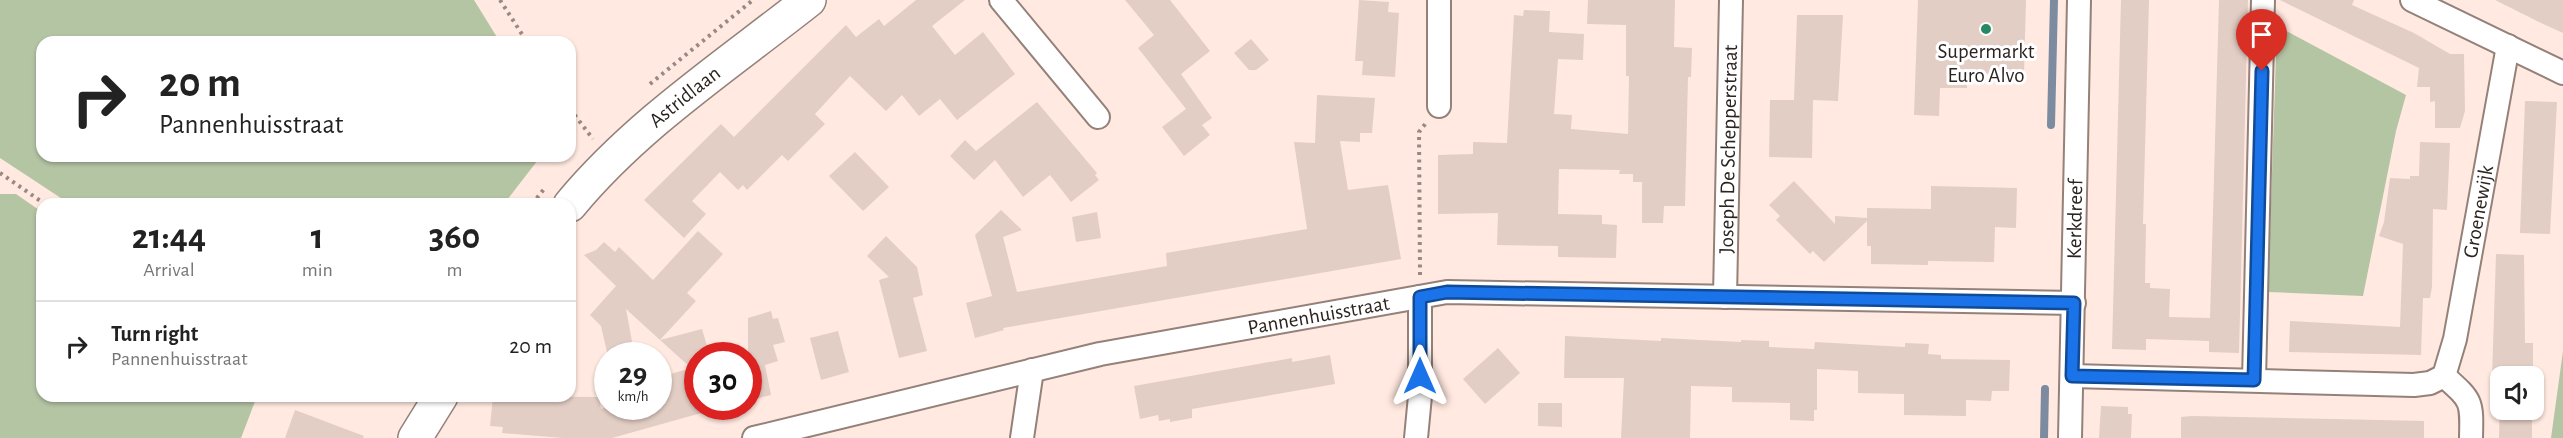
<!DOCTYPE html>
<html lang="en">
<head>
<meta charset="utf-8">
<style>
  :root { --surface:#fff; --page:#f2f2f2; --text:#222; --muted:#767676; --line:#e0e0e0 }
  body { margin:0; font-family:"Alegreya Sans",sans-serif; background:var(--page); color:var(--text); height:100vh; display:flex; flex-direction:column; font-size:22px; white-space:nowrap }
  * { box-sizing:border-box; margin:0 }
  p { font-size:20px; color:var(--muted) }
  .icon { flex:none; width:33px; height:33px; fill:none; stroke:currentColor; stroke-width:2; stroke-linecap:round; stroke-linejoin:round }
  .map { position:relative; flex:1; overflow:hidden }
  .drawer { position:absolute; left:36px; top:198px; width:540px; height:204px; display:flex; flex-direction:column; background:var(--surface); border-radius:18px; box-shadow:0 2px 4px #0004 }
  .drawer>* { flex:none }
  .top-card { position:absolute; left:36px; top:36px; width:540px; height:126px; border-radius:18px; box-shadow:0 2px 4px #0004; background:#fff; color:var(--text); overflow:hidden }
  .controls { position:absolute; left:2490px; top:366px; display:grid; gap:12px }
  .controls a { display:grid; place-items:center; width:54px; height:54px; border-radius:12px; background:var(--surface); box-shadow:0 2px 4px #0004; font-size:30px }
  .speed { position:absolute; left:594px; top:342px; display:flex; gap:12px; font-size:30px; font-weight:700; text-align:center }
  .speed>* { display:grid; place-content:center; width:78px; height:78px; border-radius:50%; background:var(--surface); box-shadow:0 2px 4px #0004; line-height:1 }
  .speed small { font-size:15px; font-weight:400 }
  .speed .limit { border:9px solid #d22; background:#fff; color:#111 }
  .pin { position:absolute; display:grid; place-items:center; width:51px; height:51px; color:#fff; margin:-62px -26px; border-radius:50% 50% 50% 0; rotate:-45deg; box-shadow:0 0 6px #0007 }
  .pin .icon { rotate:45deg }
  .me { position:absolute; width:66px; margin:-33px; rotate:0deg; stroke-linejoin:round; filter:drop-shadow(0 0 4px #0008) }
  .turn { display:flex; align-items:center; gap:21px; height:126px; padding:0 24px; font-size:27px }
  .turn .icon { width:78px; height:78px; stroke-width:2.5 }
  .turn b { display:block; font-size:42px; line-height:51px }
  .eta { display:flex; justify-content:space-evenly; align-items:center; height:102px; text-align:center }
  .eta b { font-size:36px; font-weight:700; line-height:42px }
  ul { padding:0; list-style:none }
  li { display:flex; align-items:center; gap:18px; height:90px; padding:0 24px; border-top:2px solid var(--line) }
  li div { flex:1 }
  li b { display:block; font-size:22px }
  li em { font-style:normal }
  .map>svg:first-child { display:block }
  .green { fill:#b4c5a4 }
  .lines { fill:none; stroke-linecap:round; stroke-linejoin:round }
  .stream { stroke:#7c8b9f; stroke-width:8 }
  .building { fill:#e3cec5 }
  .street-casing { stroke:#948179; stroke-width:26 }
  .secondary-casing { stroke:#948179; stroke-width:36 }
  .path { stroke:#998983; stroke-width:4; stroke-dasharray:3 4.5; stroke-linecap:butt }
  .street { stroke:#fff; stroke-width:22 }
  .secondary { stroke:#fff; stroke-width:33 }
  .route-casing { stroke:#114b97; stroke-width:15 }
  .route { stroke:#1a73e8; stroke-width:10 }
  .poi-dot { fill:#278963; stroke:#fff; stroke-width:2 }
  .labels { text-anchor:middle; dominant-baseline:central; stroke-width:6; stroke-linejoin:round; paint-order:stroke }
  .poi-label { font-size:21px; fill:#2b2320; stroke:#fff }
  .street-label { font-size:21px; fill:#2b2320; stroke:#fff }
</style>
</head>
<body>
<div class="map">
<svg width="2563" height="438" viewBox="0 0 2563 438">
  <rect width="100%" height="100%" fill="#ffe9e0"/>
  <path class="green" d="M 0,0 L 474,0 L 500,42 L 42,42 L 42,156 L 541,156 L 504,204 L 70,204 L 0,158 Z
    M 2277,26 L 2406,95 L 2396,131 L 2363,296 L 2268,292 Z
    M 0,194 L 16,194 L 42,212 L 42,396 L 257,396 L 241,438 L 0,438 Z
    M 2563,351 L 2563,438 L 2551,438 Z"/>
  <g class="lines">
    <path class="stream" d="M 2051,125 L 2054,0
      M 2044,438 L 2045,389"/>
  </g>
  <path class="building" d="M 916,0 L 965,0 L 932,26 L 955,55 L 983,32 L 1015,74 L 957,120 L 940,99 L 919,116 L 902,95 L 886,111 L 850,76 L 815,114 L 825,124 L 788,161 L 782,155 L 747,190 L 743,185 L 738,190 L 720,172 L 692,201 L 706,214 L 684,238 L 644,200 L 721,124 L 734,137 L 846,25 L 856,37 L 879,19 L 884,26 Z
    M 1125,0 L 1170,0 L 1210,51 L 1181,74 L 1212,118 L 1202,125 L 1210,135 L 1184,156 L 1162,127 L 1186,109 L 1138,48 L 1154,35 Z
    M 1359,0 L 1389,2 L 1388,12 L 1399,13 L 1395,77 L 1362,75 L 1363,61 L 1355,61 Z
    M 1588,0 L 1675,0 L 1674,47 L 1692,48 L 1691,77 L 1688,77 L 1685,206 L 1664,206 L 1663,223 L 1642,223 L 1642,182 L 1633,182 L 1633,174 L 1619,174 L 1620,170 L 1559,169 L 1558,214 L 1602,215 L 1602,224 L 1617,225 L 1616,258 L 1558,257 L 1558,246 L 1497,245 L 1498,213 L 1438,214 L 1438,155 L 1473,154 L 1473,142 L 1507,143 L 1514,15 L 1523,16 L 1524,10 L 1550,11 L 1549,32 L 1584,34 L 1583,60 L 1558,59 L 1554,114 L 1572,115 L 1571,129 L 1628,134 L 1629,76 L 1626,76 L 1626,25 L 1587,24 Z
    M 1918,0 L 2026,0 L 2024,75 L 1967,73 L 1967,88 L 1940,88 L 1939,116 L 1914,115 Z
    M 2121,0 L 2149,0 L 2143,224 L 2146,224 L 2145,283 L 2150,283 L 2150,288 L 2170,289 L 2169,317 L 2210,318 L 2219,0 L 2248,0 L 2239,353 L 2209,352 L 2209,341 L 2146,339 L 2146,350 L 2112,349 Z
    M 2280,0 L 2354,0 L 2352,5 L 2414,33 L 2450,54 L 2464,54 L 2465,111 L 2460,128 L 2435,128 L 2435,101 L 2430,102 L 2430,87 L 2417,87 L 2419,68 Z
    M 2495,0 L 2563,0 L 2563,33 L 2541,23 Z
    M 1797,15 L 1843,15 L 1838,101 L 1813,100 L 1812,158 L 1769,157 L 1770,100 L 1794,100 Z
    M 1251,39 L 1269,60 L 1256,70 L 1249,70 L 1234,53 Z
    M 1317,95 L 1375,98 L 1372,133 L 1360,133 L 1360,142 L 1340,141 L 1348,190 L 1388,185 L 1401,259 L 1003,328 L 1004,330 L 975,338 L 966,303 L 992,296 L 975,235 L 1001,210 L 1022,230 L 1003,237 L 1017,292 L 1167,266 L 1166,253 L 1307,229 L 1294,142 L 1315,143 Z
    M 2525,101 L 2557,102 L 2550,234 L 2520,233 Z
    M 1037,102 L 1097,173 L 1095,175 L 1099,180 L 1071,202 L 1050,175 L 1023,197 L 995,160 L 974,180 L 950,156 L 965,140 L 976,151 Z
    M 2420,142 L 2450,143 L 2447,210 L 2433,209 L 2432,287 L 2430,298 L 2423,298 L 2421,355 L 2289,352 L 2290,321 L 2400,327 L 2403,244 L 2379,236 L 2384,222 L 2390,178 L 2410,179 L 2410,176 L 2419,176 Z
    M 855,152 L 889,187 L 863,211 L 829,176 Z
    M 1794,181 L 1835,224 L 1835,216 L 1867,218 L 1867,208 L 1931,209 L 1931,186 L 2017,188 L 2016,228 L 1995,227 L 1994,262 L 1928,261 L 1928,265 L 1871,264 L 1871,246 L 1867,246 L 1867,221 L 1824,262 L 1813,251 L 1810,254 L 1776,220 L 1780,216 L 1769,205 Z
    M 1097,212 L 1101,238 L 1076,242 L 1072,217 Z
    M 698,231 L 723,254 L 687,293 L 696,301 L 660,340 L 626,309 L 633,347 L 607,352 L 601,326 L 590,315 L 616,286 L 584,255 L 596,250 L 604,242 L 615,252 L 619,247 L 653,280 Z
    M 886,236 L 917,267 L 923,295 L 913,298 L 927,351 L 899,358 L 879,280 L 889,277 L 867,256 Z
    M 2496,254 L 2524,255 L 2525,343 L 2533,343 L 2533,366 L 2531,376 L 2500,376 L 2500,410 L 2530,410 L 2530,414 L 2532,414 L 2532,438 L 2499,438 L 2500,395 L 2493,394 L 2492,376 Z
    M 771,311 L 773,319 L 778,318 L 785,342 L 773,345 L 778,361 L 765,365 L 771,395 L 748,401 L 748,318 Z
    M 702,329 L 710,356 L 698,356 L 698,406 L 704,406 L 705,412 L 612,438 L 563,438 L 502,433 L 503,427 L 490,426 L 493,396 L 599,397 L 601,409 L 611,406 L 658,406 L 658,381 L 667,379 L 667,375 L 691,368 L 660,340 Z
    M 838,331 L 849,372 L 821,380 L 810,338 Z
    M 1565,336 L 1661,341 L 1661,338 L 1741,342 L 1741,340 L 1769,341 L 1769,347 L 1814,349 L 1815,342 L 1905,347 L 1905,343 L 1929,344 L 1928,354 L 1941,355 L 1941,359 L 2010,360 L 2009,391 L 1992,391 L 1991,401 L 1966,400 L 1966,416 L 1904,415 L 1904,394 L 1858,393 L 1858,371 L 1817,369 L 1817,410 L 1814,410 L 1814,421 L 1790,420 L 1790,403 L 1732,402 L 1732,387 L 1691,386 L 1690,438 L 1621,438 L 1624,378 L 1564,378 Z
    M 1498,348 L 1520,373 L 1485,404 L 1463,379 Z
    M 1330,355 L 1335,384 L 1192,409 L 1192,418 L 1170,422 L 1170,419 L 1159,421 L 1158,415 L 1140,419 L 1134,386 L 1292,358 L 1292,362 Z
    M 1538,403 L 1562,403 L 1562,427 L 1538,426 Z
    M 2101,406 L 2128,407 L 2128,414 L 2132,414 L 2131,438 L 2099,438 Z
    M 295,410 L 364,436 L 363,438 L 285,438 Z
    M 2192,416 L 2424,421 L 2424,438 L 2181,438 L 2181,417 Z"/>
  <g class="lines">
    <defs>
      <g id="street">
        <path d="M 1001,0 L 1098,117"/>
        <path d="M 1439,0 L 1439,106"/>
        <path d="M 2412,0 L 2563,73"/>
        <path id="s1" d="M 1725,297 L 1731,0"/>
        <path id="s2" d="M 2072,376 L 2414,385 L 2430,383 L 2444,376 L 2455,339 L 2508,46"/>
        <path d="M 2444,376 C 2472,401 2472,400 2471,438"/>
        <path d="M 2254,380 L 2263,0"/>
        <path id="s3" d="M 754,438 L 1100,354 L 1447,292 L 2074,303"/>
        <path d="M 1022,438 L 1032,370"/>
        <path d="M 1416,438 L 1420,396 L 1420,297"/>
        <path id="s4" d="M 2070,438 L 2079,0"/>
      </g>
      <g id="secondary">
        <path id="s5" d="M 570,205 C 637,124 727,65 809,0"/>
        <path d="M 415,438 L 441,396"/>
      </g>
    </defs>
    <use href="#street" class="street-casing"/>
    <use href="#secondary" class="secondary-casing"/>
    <path class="path" d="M 500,0 L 527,42
      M 650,84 L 753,0
      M 570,109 L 593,139
      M 0,173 L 45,204
      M 532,204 L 545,188
      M 1420,275 L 1419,132 L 1426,123"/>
    <use href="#street" class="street"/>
    <use href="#secondary" class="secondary"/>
  </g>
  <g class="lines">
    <defs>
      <path id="route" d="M 1420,376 L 1420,297 L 1447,292 L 2074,303 L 2072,376 L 2254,380 L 2262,71"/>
    </defs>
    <use href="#route" class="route-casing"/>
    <use href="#route" class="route"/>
  </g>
  <circle class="poi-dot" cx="1986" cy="29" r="6"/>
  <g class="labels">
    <g class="poi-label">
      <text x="1986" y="51">Supermarkt<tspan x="1986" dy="24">Euro Alvo</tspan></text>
    </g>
    <g class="street-label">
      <text stroke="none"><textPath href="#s5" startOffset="158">Astridlaan</textPath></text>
      <text stroke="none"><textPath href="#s1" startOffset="148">Joseph De Schepperstraat</textPath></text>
      <text stroke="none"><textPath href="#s2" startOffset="542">Groenewijk</textPath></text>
      <text stroke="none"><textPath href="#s4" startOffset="219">Kerkdreef</textPath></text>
      <text stroke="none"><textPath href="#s3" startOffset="578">Pannenhuisstraat</textPath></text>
    </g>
  </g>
</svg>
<div class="controls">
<a><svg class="icon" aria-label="sound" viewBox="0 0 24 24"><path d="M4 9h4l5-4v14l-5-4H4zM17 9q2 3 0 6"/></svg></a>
</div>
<div class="speed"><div>29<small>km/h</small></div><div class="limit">30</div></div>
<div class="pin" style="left:2262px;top:71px;background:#d93025"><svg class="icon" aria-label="arrive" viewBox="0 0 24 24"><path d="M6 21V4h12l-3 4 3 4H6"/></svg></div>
<svg class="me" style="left:1420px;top:376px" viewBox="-20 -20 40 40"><path d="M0-17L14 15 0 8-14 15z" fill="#1a73e8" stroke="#fff" stroke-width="4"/></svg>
<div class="top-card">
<div class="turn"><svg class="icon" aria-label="right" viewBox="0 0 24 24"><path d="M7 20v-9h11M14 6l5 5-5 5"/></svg><div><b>20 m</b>Pannenhuisstraat</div></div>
</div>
<section class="drawer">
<div class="eta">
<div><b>21:44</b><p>Arrival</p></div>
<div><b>1</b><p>min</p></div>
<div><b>360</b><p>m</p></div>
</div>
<ul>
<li><svg class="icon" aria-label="right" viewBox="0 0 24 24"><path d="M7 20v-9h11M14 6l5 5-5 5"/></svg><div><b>Turn right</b><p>Pannenhuisstraat</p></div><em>20 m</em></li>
</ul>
</section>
</div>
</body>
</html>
